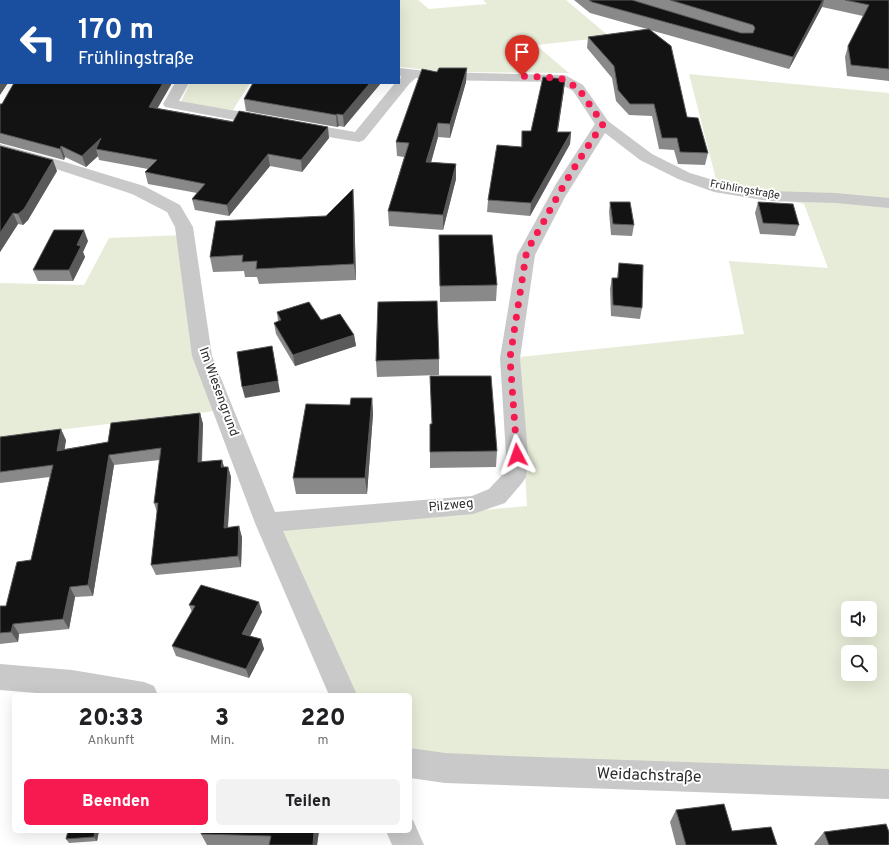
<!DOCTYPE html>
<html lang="de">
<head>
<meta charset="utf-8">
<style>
  :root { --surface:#fff; --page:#f2f2f2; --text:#202124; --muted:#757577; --accent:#f61a51 }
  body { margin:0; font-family:Overpass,sans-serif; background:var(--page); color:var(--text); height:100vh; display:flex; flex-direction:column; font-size:15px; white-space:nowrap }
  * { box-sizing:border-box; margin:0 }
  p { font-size:13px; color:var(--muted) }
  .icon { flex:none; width:22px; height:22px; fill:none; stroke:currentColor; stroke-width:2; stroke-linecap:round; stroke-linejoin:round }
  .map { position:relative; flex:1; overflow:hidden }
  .side { position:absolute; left:12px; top:693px; width:400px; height:140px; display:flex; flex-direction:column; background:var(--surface); border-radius:6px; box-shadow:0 4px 16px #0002 }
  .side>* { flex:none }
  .top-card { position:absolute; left:0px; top:0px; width:400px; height:84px; box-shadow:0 4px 16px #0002; background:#1a4fa0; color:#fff; overflow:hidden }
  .fabs { position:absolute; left:841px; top:601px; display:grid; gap:8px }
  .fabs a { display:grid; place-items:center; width:36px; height:36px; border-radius:6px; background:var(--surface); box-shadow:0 4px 16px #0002; font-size:20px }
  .pin { position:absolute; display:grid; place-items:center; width:34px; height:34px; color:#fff; margin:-41px -17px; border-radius:50% 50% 50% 0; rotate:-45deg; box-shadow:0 0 4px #0007 }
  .pin .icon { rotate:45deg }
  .me { position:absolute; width:44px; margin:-22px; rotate:356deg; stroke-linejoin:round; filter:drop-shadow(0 0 3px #0008) }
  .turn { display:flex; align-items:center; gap:14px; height:84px; padding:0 12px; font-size:18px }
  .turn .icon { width:52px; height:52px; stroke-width:2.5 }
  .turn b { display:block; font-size:28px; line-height:34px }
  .eta { display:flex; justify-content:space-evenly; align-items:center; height:68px; text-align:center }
  .eta b { font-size:24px; font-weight:800; line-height:28px }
  .button { display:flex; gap:8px; margin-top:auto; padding:8px 12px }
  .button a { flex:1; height:46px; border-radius:6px; background:var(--accent); color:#fff; font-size:16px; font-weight:800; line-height:46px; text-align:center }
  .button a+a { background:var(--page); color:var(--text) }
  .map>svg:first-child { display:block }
  .green { fill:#e6ecd7; fill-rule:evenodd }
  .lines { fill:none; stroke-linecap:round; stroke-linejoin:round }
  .minor { fill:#c9c9c9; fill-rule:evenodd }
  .wall { fill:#898989 }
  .shaded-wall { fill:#5a5a5a }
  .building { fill:#131313; stroke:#5a5a5a }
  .route { stroke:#f61a51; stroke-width:7; stroke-dasharray:0 12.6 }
  .labels { text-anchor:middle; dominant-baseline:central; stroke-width:4; stroke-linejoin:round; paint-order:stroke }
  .far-street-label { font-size:11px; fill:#2c2c2c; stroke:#fff }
  .street-label { font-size:13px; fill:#2c2c2c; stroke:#fff }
  .near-street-label { font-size:16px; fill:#2c2c2c; stroke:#fff }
</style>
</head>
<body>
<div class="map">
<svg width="889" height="845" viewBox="0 0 889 845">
  <rect width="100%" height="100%" fill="#fff"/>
  <path class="green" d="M 318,0 L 418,0 L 429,9 L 487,4 L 483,0 L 566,0 L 610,37 L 536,45 L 569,73 L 448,72 L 400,67 L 399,1 Z
    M 689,74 L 889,93 L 889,774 L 410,759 L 410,695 L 348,695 L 277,529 L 527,506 L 519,357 L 744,334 L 729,261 L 828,268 L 804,204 L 717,183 ZM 848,608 L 870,608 L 870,630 L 848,630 ZM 848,652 L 870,652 L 870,674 L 848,674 Z
    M 190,83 L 250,83 L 233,110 L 181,102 Z
    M 184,235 L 223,410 L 0,437 L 0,283 L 84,285 L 109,238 Z"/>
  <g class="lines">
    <path class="minor" d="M 0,26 L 1,26 L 0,35 Z
      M 399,68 L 435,72 L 565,75 L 583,85 L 608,121 L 652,154 L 690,173 L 723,183 L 769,191 L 836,193 L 889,198 L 889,208 L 836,203 L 769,201 L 714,192 L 678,179 L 640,160 L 605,133 L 565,197 L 535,255 L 520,358 L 528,455 L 526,477 L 522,483 L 505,503 L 473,514 L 283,531 L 357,695 L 329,695 L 255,523 L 192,356 L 175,227 L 167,212 L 132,194 L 53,168 L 0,154 L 0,144 L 65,162 L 144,186 L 180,205 L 193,227 L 212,356 L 275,512 L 472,496 L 489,489 L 503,474 L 506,455 L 500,358 L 517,255 L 556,184 L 595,124 L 573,91 L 557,82 L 435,80 L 416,78 L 410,83 L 364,140 L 359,142 L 298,132 L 293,130 L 290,127 L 293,124 L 298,122 L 355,132 L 395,83 L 399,83 L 401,76 L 399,76 Z
      M 175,83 L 189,83 L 179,101 L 266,116 L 271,118 L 274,121 L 271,124 L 266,126 L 165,107 L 163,104 Z
      M 0,664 L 72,670 L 144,682 L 154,686 L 158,695 L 61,695 L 0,690 Z
      M 410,748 L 445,753 L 510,756 L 889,769 L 889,799 L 445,783 L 410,778 Z
      M 410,819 L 413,820 L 424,845 L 392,845 L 386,831 L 410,831 Z"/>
  </g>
  <path class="wall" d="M 0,0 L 49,0 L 47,1 L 1,1 L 1,7 L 0,7 Z
    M 574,0 L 889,0 L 889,81 L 847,76 L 845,57 L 848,46 L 863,16 L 822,7 L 789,69 L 650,30 L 687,117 L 708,153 L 705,165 L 678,164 L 674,150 L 659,149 L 652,116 L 629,115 L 616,101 L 612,78 L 587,48 L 588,37 L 647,29 L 590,13 Z
    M 466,82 L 450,138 L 438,137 L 431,162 L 456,164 L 456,179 L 443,230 L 389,226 L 388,211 L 404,157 L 397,156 L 396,142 Z
    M 14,83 L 172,83 L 157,108 L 329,138 L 302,172 L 270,166 L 229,216 L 195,210 L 192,199 L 197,193 L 148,184 L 145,172 L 148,169 L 99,160 L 98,156 L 86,167 L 65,157 L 64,160 L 0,143 L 0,104 L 2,104 Z
    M 253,83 L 381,83 L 344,127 L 339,126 L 337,127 L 246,111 L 244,99 Z
    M 564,90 L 557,132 L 571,132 L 570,144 L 530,216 L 487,212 L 488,200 L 521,147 L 522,131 L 531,131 Z
    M 0,146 L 57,171 L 28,220 L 23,225 L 18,224 L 0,252 Z
    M 610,202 L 634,225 L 632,236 L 611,235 L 609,212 Z
    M 758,202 L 799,225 L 795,236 L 760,234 L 755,213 Z
    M 354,204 L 356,280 L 259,284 L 257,277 L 245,277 L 244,271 L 213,272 L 210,257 L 326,216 Z
    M 439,235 L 497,285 L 496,301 L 440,302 Z
    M 88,241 L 83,252 L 85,257 L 73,281 L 38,281 L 33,270 Z
    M 619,263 L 642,308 L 640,319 L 611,316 L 610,289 L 612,278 L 617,278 Z
    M 277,312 L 321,320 L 354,335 L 356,346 L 295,366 L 276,334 L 274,323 L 278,321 Z
    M 439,359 L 439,375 L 377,377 L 376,361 Z
    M 372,398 L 373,414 L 367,494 L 296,494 L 293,478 L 350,405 Z
    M 200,413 L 203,424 L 202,462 L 222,460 L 224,467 L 228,467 L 231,477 L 228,528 L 242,537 L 241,567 L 156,575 L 151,565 L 157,512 L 154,503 L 160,460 L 114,465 L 93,596 L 75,597 L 69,629 L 19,634 L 18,642 L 0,644 L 0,606 L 6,606 L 31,560 L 50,477 L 0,483 L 0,437 L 66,440 L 64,449 L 108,442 Z
    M 430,424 L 431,424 L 497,451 L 496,467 L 430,468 Z
    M 189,605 L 262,612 L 250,636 L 261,639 L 264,649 L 249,678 L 176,656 L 172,646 L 192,612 Z
    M 676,810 L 732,831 L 777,845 L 676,845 L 670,822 Z
    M 99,831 L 97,841 L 69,843 L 66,839 Z
    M 319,831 L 317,845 L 207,845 L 201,834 Z
    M 824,832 L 889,845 L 815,845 L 814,844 Z"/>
  <path class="shaded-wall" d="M 36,0 L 49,0 L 47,1 L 35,1 Z
    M 181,0 L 196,0 L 194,1 L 179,1 Z
    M 823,0 L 824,0 L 822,7 L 789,69 L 793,57 Z
    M 467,68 L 466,82 L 450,138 L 450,124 Z
    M 1,77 L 1,83 L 8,83 L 0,95 L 0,78 Z
    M 565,79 L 564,90 L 556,144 L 557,132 Z
    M 163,83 L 172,83 L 152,118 L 149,107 Z
    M 370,83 L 381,83 L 344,127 L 343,115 Z
    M 337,114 L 339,126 L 337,127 L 336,115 Z
    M 438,123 L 438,137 L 427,177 L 426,162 Z
    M 328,127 L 329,138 L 302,172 L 301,160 Z
    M 571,132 L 570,144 L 530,216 L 531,203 Z
    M 101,138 L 96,149 L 98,156 L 86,167 L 82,156 Z
    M 61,146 L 65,157 L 64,160 L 60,149 Z
    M 268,154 L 270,166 L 229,216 L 227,205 Z
    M 53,160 L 57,171 L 28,220 L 23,225 L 18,214 Z
    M 456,164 L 456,179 L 443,230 L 443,215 Z
    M 353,189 L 354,204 L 356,280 L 354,264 Z
    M 13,213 L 18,224 L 0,252 L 0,233 Z
    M 84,230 L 88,241 L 83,252 L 85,257 L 73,281 L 69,270 L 77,245 Z
    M 354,335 L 356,346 L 295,366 L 293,355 Z
    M 272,346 L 280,392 L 245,398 L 242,387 Z
    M 372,398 L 373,414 L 367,494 L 365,478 Z
    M 200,413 L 203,424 L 201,473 L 198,462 Z
    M 61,429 L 66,440 L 63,461 L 57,451 Z
    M 109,455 L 114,465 L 93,596 L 88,585 Z
    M 222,460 L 225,471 L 221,467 Z
    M 228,467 L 231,477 L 227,538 L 224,528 Z
    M 239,526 L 242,537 L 241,567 L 238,556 Z
    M 70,587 L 75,597 L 69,629 L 63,619 Z
    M 259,602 L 262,612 L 246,644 L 242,634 Z
    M 13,624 L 19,634 L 18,642 L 11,632 Z
    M 261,639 L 264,649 L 249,678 L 246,669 Z
    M 95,831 L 99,831 L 97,841 L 94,837 Z
    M 314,831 L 319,831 L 317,845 L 313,845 Z"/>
  <path class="building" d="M 19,0 L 36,0 L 35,1 Z
    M 80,0 L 181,0 L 179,1 L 79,1 Z
    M 589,0 L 632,0 L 741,33 L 753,33 L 755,28 L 753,25 L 670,0 L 823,0 L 793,57 L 592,2 Z
    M 845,0 L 889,0 L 889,69 L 851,65 L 848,46 L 869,5 Z
    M 649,29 L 671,46 L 687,117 L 698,118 L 708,153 L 680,152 L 677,138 L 662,138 L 654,104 L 630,104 L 618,90 L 614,66 L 588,37 Z
    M 439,68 L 467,68 L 450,124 L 438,123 L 426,162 L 456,164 L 443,215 L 388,211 L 409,143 L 396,142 L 422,69 L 437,72 Z
    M 0,70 L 1,70 L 1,77 L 0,78 Z
    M 543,77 L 565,79 L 557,132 L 571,132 L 531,203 L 488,200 L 497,145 L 522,147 L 522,131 L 531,131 Z
    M 14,83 L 163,83 L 149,107 L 233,122 L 239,111 L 328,127 L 301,160 L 268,154 L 227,205 L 192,199 L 205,184 L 145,172 L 157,160 L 96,149 L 101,138 L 82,156 L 61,146 L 60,149 L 0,133 L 0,104 L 2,104 Z
    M 253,83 L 370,83 L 343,115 L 337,114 L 336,115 L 244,99 Z
    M 0,146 L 53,160 L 24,209 L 18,214 L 13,213 L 0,233 Z
    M 353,189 L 354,264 L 256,269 L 257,261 L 242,262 L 243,255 L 210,257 L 216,221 L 326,216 Z
    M 610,202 L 630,202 L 634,225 L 613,224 Z
    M 758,202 L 793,204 L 799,225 L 763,223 Z
    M 54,230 L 84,230 L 77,245 L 81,246 L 69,270 L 33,270 Z
    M 439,235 L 492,235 L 497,285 L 440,286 Z
    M 619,263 L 643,265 L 642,308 L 613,305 L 612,278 L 618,278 Z
    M 437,301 L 439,359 L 376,361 L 378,302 Z
    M 309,302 L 321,320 L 340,314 L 354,335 L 293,355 L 274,323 L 281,320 L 277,312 Z
    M 272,346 L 278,381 L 242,387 L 237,352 Z
    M 430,376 L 491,376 L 497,451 L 430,452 L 430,424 L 432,424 Z
    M 351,398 L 372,398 L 365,478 L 293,478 L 306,404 L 350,405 Z
    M 200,413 L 198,462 L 222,460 L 221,467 L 228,467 L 224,528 L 239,526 L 238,556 L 151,565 L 158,503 L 154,503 L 161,448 L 109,455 L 88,585 L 70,587 L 63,619 L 13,624 L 11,632 L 0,633 L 0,606 L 6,606 L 17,562 L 31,560 L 53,465 L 0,472 L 0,437 L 61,429 L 57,451 L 108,442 L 111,423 Z
    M 201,585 L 259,602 L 242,634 L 261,639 L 246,669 L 172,646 L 195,606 L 189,605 Z
    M 724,804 L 732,831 L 771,827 L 777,845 L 686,845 L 676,810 Z
    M 886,824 L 889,832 L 889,845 L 829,845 L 824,832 Z
    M 68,831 L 95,831 L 94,837 L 66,839 Z
    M 202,831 L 314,831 L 313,845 L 269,845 L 271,836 L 201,834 Z"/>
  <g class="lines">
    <path class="route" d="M 517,455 L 510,358 L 526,255 C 530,244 536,235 542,225 C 560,190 580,157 603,124 L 578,88 L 560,78 L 522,76"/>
  </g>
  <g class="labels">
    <g class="far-street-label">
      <text transform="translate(745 190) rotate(10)">Frühlingstraße</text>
    </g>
    <g class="street-label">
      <text transform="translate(218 392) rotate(70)">Im Wiesengrund</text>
      <text transform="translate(451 506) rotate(-6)">Pilzweg</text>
    </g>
    <g class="near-street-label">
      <text transform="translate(649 776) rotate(2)">Weidachstraße</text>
    </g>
  </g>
</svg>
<div class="fabs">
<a><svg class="icon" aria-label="sound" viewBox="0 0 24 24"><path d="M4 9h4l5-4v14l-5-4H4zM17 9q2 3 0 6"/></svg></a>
<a><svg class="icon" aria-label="search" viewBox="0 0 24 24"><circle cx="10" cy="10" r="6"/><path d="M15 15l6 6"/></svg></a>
</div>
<div class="pin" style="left:522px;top:76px;background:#d93025"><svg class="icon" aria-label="arrive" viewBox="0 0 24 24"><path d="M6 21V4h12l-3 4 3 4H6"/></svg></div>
<svg class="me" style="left:517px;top:455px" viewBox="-20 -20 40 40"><path d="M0-17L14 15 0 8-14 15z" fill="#f61a51" stroke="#fff" stroke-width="4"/></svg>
<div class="top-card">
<div class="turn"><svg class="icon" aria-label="left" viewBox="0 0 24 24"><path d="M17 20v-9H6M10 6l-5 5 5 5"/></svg><div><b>170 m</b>Frühlingstraße</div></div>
</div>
<section class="side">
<div class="eta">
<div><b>20:33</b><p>Ankunft</p></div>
<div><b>3</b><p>Min.</p></div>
<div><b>220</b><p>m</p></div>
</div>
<div class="button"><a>Beenden</a><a>Teilen</a></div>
</section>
</div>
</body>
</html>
